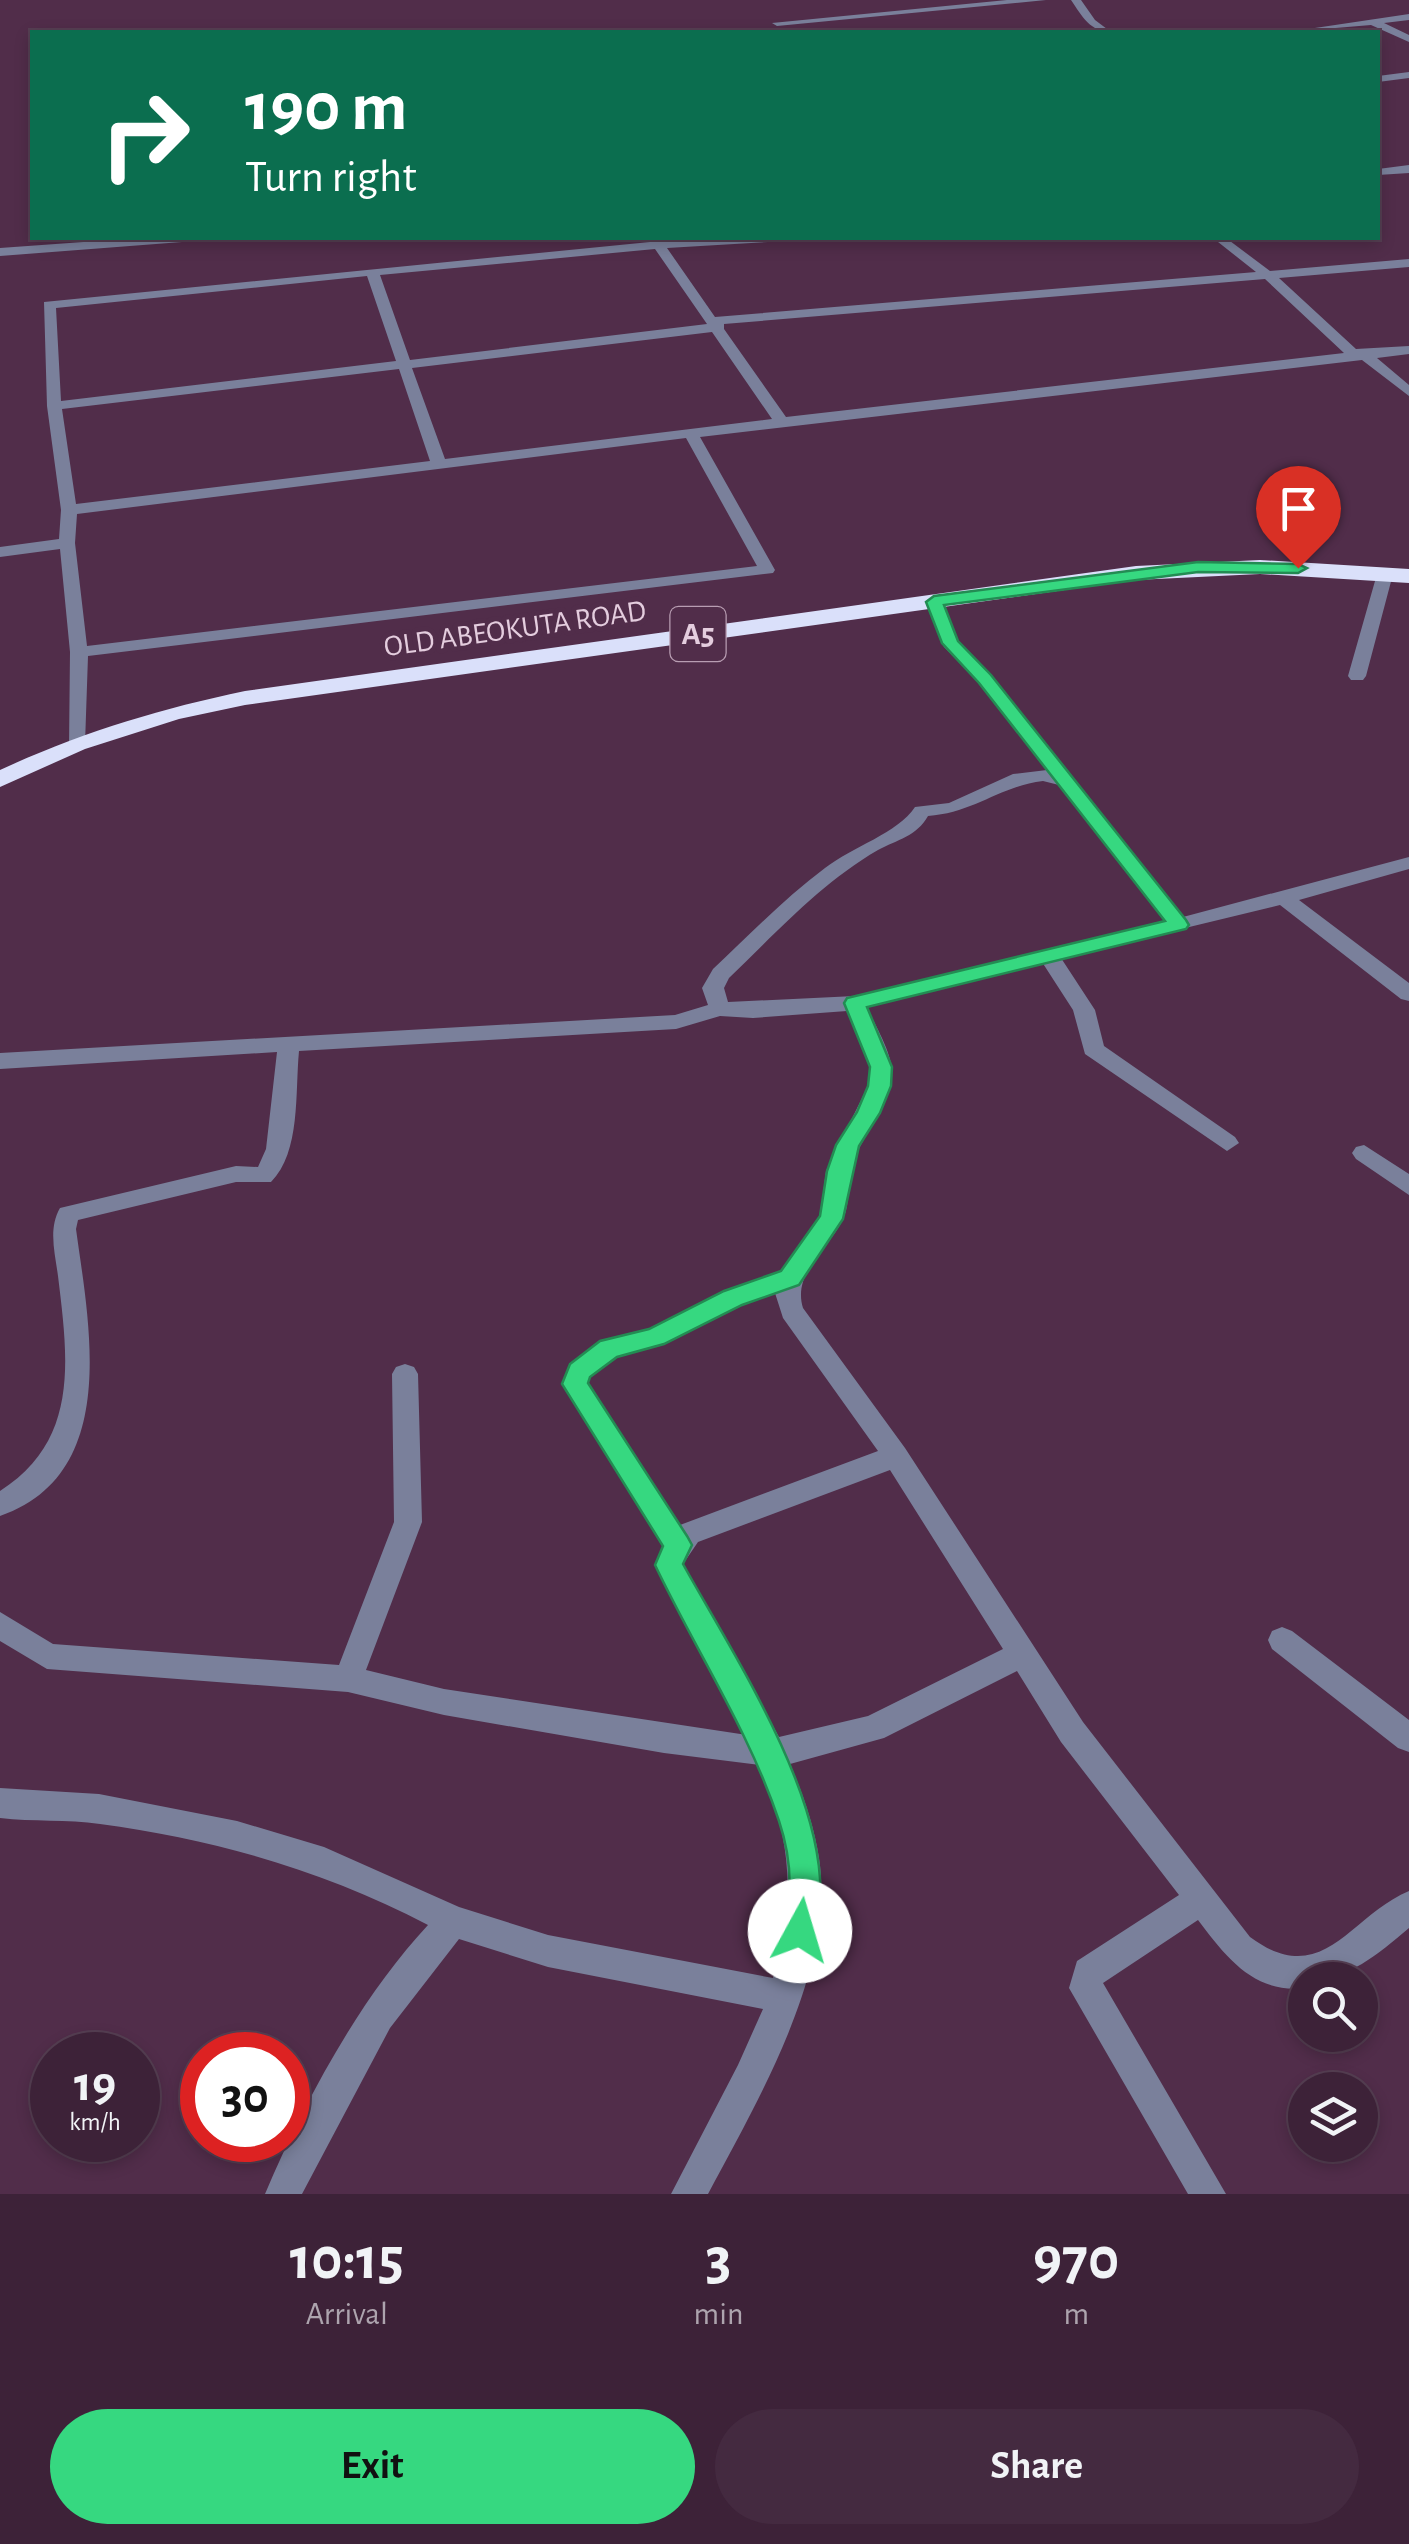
<!DOCTYPE html>
<html lang="en">
<head>
<meta charset="utf-8">
<style>
  :root { --surface:#3d2238; --page:#442a40; --text:#f1f3f6; --muted:#ada4ae; --line:#563f53; --accent:#36d880 }
  body { margin:0; font-family:"Alegreya Sans",sans-serif; background:var(--page); color:var(--text); height:100vh; display:flex; flex-direction:column; font-size:38px; white-space:nowrap }
  * { box-sizing:border-box; margin:0 }
  p { font-size:32px; color:var(--muted) }
  .icon { flex:none; width:55px; height:55px; fill:none; stroke:currentColor; stroke-width:2; stroke-linecap:round; stroke-linejoin:round }
  .map { position:relative; height:2194px; overflow:hidden }
  .panel { display:flex; flex-direction:column; background:var(--surface); flex:1 }
  .panel>* { flex:none }
  .guide { position:absolute; left:30px; top:30px; width:1350px; height:210px; border-radius:0px; box-shadow:0 5px 15px #0003,0 0 0 2px var(--line); background:#0b6e4f; color:#fff; overflow:hidden }
  .buttons { position:absolute; left:1288px; top:1962px; display:grid; gap:20px }
  .buttons a { display:grid; place-items:center; width:90px; height:90px; border-radius:50%; background:var(--surface); box-shadow:0 5px 15px #0003,0 0 0 2px var(--line); font-size:50px }
  .speed { position:absolute; left:30px; top:2032px; display:flex; gap:20px; font-size:50px; font-weight:700; text-align:center }
  .speed>* { display:grid; place-content:center; width:130px; height:130px; border-radius:50%; background:var(--surface); box-shadow:0 5px 15px #0003,0 0 0 2px var(--line); line-height:1 }
  .speed small { font-size:25px; font-weight:400 }
  .speed .limit { border:15px solid #d22; background:#fff; color:#111 }
  .pin { position:absolute; display:grid; place-items:center; width:85px; height:85px; color:#fff; margin:-102px -42px; border-radius:50% 50% 50% 0; rotate:-45deg; box-shadow:0 0 10px #0007 }
  .pin .icon { rotate:45deg }
  .me { position:absolute; width:110px; margin:-55px; rotate:6deg; stroke-linejoin:round; filter:drop-shadow(0 0 8px #0008) }
  .turn { display:flex; align-items:center; gap:35px; height:210px; padding:0 50px; font-size:45px }
  .turn .icon { width:130px; height:130px; stroke-width:2.5 }
  .turn b { display:block; font-size:70px; line-height:85px }
  .eta { display:flex; justify-content:space-evenly; align-items:center; height:170px; text-align:center }
  .eta b { font-size:60px; font-weight:700; line-height:70px }
  .action { display:flex; gap:20px; margin-top:auto; padding:20px 50px }
  .action a { flex:1; height:115px; border-radius:60px; background:var(--accent); color:#111; font-size:40px; font-weight:700; line-height:115px; text-align:center }
  .action a+a { background:var(--page); color:var(--text) }
  .map>svg:first-child { display:block }
  .lines { fill:none; stroke-linecap:round; stroke-linejoin:round }
  .minor { fill:#7a809b; fill-rule:evenodd }
  .highway { fill:#dae0fa; fill-rule:evenodd }
  .route { fill:#36d880; stroke:#238c53; stroke-width:2.5 }
  .labels { text-anchor:middle; dominant-baseline:central; stroke-width:10; stroke-linejoin:round; paint-order:stroke }
  .far-street-label { font-size:30px; fill:#e4cdde; stroke:#512d4a }
  .shield { fill:#512d4a; stroke:#b89db2; stroke-width:2.5 }
  .shield-label { font-size:32px; font-weight:bold; fill:#e4cdde }
</style>
</head>
<body>
<div class="map">
<svg width="1409" height="2194" viewBox="0 0 1409 2194">
  <rect width="100%" height="100%" fill="#512d4a"/>
  <g class="lines">
    <path class="minor" d="M 1007,0 L 1046,0 L 777,26 L 772,23 Z
      M 1071,0 L 1081,0 L 1095,20 L 1111,32 C 1090,32 1082,16 1071,0 Z
      M 1409,14 L 1409,20 L 1384,23 L 1409,35 L 1409,42 L 1371,25 L 1288,32 Z
      M 1409,72 L 1409,78 L 1378,82 L 1378,76 Z
      M 1409,165 L 1409,173 L 1378,175 L 1378,169 Z
      M 139,238 L 188,238 L 182,242 L 0,256 L 0,248 Z
      M 650,238 L 662,241 L 774,238 L 768,242 L 667,248 L 715,317 L 1256,272 L 1213,238 L 1226,238 L 1270,271 L 1409,259 L 1409,267 L 1279,278 L 1356,349 L 1409,346 L 1409,354 L 1377,358 L 1409,385 L 1409,396 L 1362,360 L 700,437 L 775,570 L 773,573 L 88,656 L 85,744 L 76,750 L 69,748 L 70,652 L 60,549 L 0,557 L 0,547 L 59,539 L 61,510 L 47,406 L 44,302 L 650,242 ZM 655,249 L 707,324 L 410,360 L 380,275 ZM 367,276 L 396,361 L 61,401 L 56,308 ZM 1265,279 L 1344,353 L 786,417 L 724,329 L 724,324 ZM 712,332 L 772,419 L 445,459 L 412,368 ZM 399,369 L 430,461 L 76,504 L 62,409 ZM 686,438 L 757,566 L 87,646 L 75,543 L 77,514 Z
      M 1385,569 L 1393,574 L 1366,676 L 1363,680 L 1351,680 L 1348,676 L 1377,574 Z
      M 934,596 L 942,601 L 958,641 L 991,675 L 1183,917 L 1409,857 L 1409,869 L 1299,900 L 1409,983 L 1409,1001 L 1401,999 L 1280,905 L 1061,958 L 1095,1010 L 1104,1046 L 1235,1137 L 1239,1143 L 1227,1151 L 1085,1054 L 1073,1010 L 1042,962 L 867,1007 C 875,1026 892,1052 892,1073 C 890,1107 862,1134 852,1166 C 846,1183 851,1202 843,1219 C 829,1249 792,1272 803,1308 L 905,1448 L 1083,1722 L 1250,1937 C 1323,1991 1349,1916 1409,1891 L 1409,1928 C 1377,1955 1349,1980 1305,1980 L 1305,1988 C 1254,1994 1226,1957 1198,1920 L 1103,1983 L 1226,2194 L 1188,2194 L 1069,1988 L 1077,1961 L 1179,1895 L 1061,1742 L 1017,1671 L 884,1738 L 790,1764 C 803,1794 814,1826 819,1858 C 836,1969 758,2100 708,2194 L 671,2194 L 738,2065 L 763,2009 L 548,1967 L 459,1939 L 390,2028 L 302,2194 L 265,2194 C 304,2102 360,1998 428,1925 C 325,1871 214,1839 100,1824 C 67,1819 33,1822 0,1818 L 0,1788 L 99,1794 L 237,1821 L 324,1847 L 459,1907 L 548,1935 L 773,1978 C 796,1899 792,1841 760,1765 L 664,1753 L 444,1715 L 348,1692 L 47,1669 L 0,1641 L 0,1612 L 53,1644 L 339,1665 L 394,1522 L 392,1374 L 396,1367 L 405,1364 L 414,1367 L 418,1374 L 422,1522 L 366,1670 L 444,1689 L 747,1735 L 655,1565 L 664,1546 L 562,1384 L 570,1364 L 600,1342 L 649,1329 L 724,1291 L 781,1271 L 820,1216 L 826,1171 L 868,1086 L 870,1067 L 847,1011 L 753,1018 L 720,1016 L 676,1029 L 299,1051 C 295,1092 301,1152 271,1182 L 236,1182 L 78,1220 L 76,1229 C 89,1325 121,1474 0,1516 L 0,1491 C 80,1440 68,1359 58,1276 C 55,1253 48,1229 60,1208 L 236,1166 L 258,1167 L 266,1149 L 277,1052 L 0,1069 L 0,1053 L 675,1015 L 708,1005 L 702,988 L 713,969 C 749,935 785,898 825,868 C 852,847 898,833 915,807 L 949,803 L 1013,774 L 1047,770 L 979,683 L 944,647 L 926,601 ZM 1043,781 L 1059,785 L 1165,921 L 855,996 L 728,1002 L 724,988 L 729,978 C 776,933 821,883 878,850 C 897,840 917,836 928,816 C 974,813 1000,786 1043,781 ZM 775,1293 L 783,1318 L 878,1451 L 680,1525 L 588,1383 L 590,1377 L 617,1357 L 664,1344 L 742,1305 ZM 890,1470 L 1003,1649 L 868,1716 L 779,1737 L 683,1564 L 698,1542 Z
      M 1364,1145 L 1409,1174 L 1409,1195 L 1356,1159 L 1352,1153 L 1356,1147 Z
      M 1282,1627 L 1292,1631 L 1409,1720 L 1409,1752 L 1398,1748 L 1272,1649 L 1268,1640 L 1272,1631 Z"/>
    <path class="highway" d="M 1260,560 L 1409,569 L 1409,583 L 1260,574 L 1136,580 L 245,705 L 179,719 L 85,749 L 0,787 L 0,770 C 80,733 159,709 245,691 L 1136,566 Z"/>
  </g>
  <path class="route" d="M 1198,562 L 1298,564 L 1307,568 L 1298,573 L 1198,572 L 944,605 L 958,641 L 991,675 L 1186,920 L 1189,925 L 1186,929 L 867,1007 L 892,1067 L 891,1086 L 880,1113 L 859,1146 L 843,1219 L 799,1285 L 742,1305 L 664,1344 L 617,1357 L 590,1377 L 588,1383 L 687,1536 L 692,1545 L 683,1564 C 734,1657 855,1836 811,1942 L 800,1947 L 788,1942 C 781,1926 787,1914 789,1897 C 791,1873 787,1845 779,1821 C 749,1731 696,1651 655,1565 L 663,1546 L 562,1384 L 570,1364 L 600,1341 L 649,1329 L 724,1291 L 781,1271 L 820,1216 L 827,1171 L 836,1145 L 857,1112 L 868,1086 L 870,1067 L 844,1003 L 847,998 L 1165,921 L 979,683 L 942,643 L 926,602 L 934,596 Z"/>
  <g class="labels">
    <g class="far-street-label">
      <text transform="translate(515 629) rotate(-8)">OLD ABEOKUTA ROAD</text>
    </g>
    <rect class="shield" x="670.5" y="607" width="55" height="54" rx="8"/>
    <g class="shield-label">
      <text x="698" y="634">A5</text>
    </g>
  </g>
</svg>
<div class="buttons">
<a><svg class="icon" aria-label="search" viewBox="0 0 24 24"><circle cx="10" cy="10" r="6"/><path d="M15 15l6 6"/></svg></a>
<a><svg class="icon" aria-label="layers" viewBox="0 0 24 24"><path d="M12 4l9 5-9 5-9-5zM3 14l9 5 9-5"/></svg></a>
</div>
<div class="speed"><div>19<small>km/h</small></div><div class="limit">30</div></div>
<div class="pin" style="left:1298px;top:568px;background:#d93025"><svg class="icon" aria-label="arrive" viewBox="0 0 24 24"><path d="M6 21V4h12l-3 4 3 4H6"/></svg></div>
<svg class="me" style="left:800px;top:1931px" viewBox="-20 -20 40 40"><circle r="19" fill="#fff"/><path d="M0-13L10 11 0 6-10 11z" fill="#36d880"/></svg>
<div class="guide">
<div class="turn"><svg class="icon" aria-label="right" viewBox="0 0 24 24"><path d="M7 20v-9h11M14 6l5 5-5 5"/></svg><div><b>190 m</b>Turn right</div></div>
</div>
</div>
<section class="panel">
<div class="eta">
<div><b>10:15</b><p>Arrival</p></div>
<div><b>3</b><p>min</p></div>
<div><b>970</b><p>m</p></div>
</div>
<div class="action"><a>Exit</a><a>Share</a></div>
</section>
</body>
</html>
